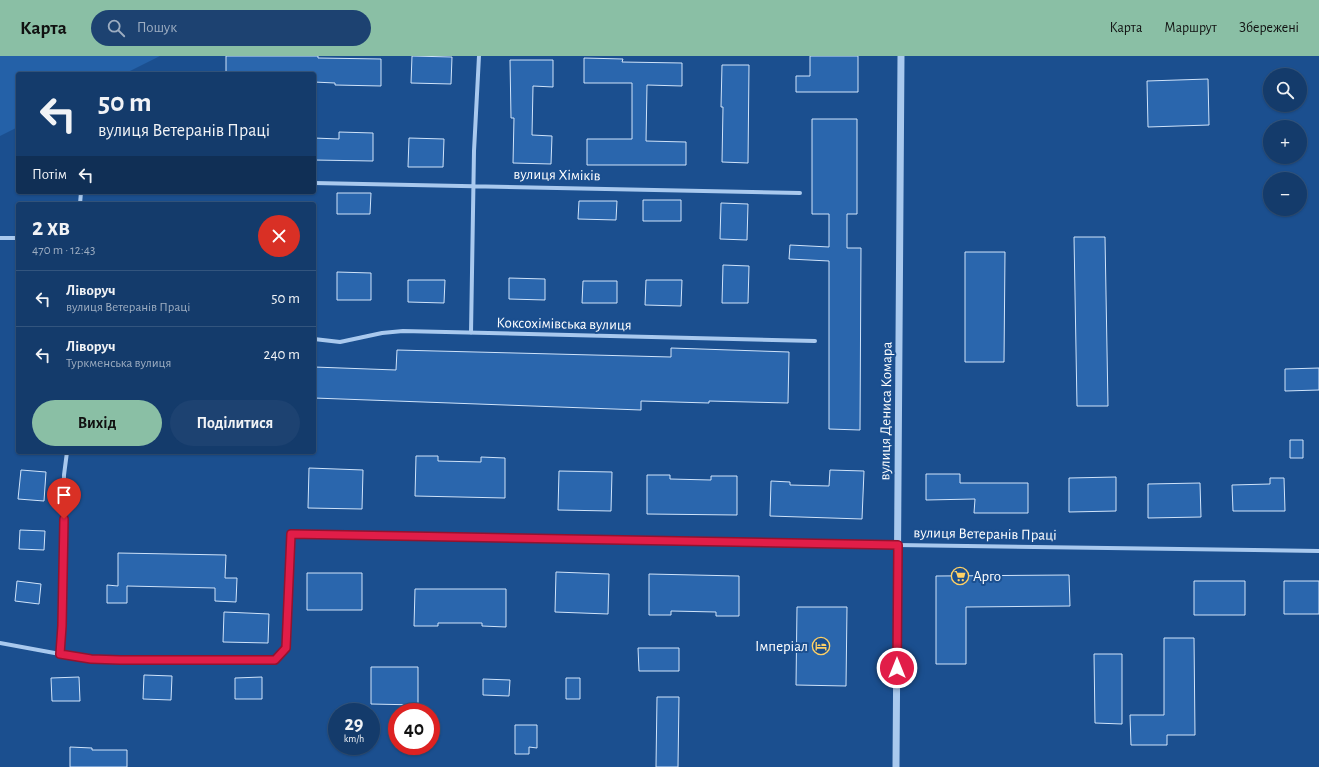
<!DOCTYPE html>
<html lang="uk">
<head>
<meta charset="utf-8">
<style>
  :root { --surface:#143b6b; --page:#1d4271; --text:#f1f3f6; --muted:#9dadc1; --line:#33557e; --accent:#8abfa5 }
  body { margin:0; font-family:"Alegreya Sans",sans-serif; background:var(--page); color:var(--text); height:100vh; display:flex; flex-direction:column; font-size:15px; white-space:nowrap }
  * { box-sizing:border-box; margin:0 }
  p { font-size:13px; color:var(--muted) }
  .icon { flex:none; width:22px; height:22px; fill:none; stroke:currentColor; stroke-width:2; stroke-linecap:round; stroke-linejoin:round }
  .map { position:relative; flex:1; overflow:hidden }
  .side { position:absolute; left:16px; top:146px; width:300px; height:252px; display:flex; flex-direction:column; background:var(--surface); border-radius:4px; box-shadow:0 1px 3px #0004,0 0 0 1px var(--line) }
  .side>* { flex:none }
  .top-card { position:absolute; left:16px; top:16px; width:300px; height:122px; border-radius:4px; box-shadow:0 1px 3px #0004,0 0 0 1px var(--line); background:#143b6b; color:var(--text); overflow:hidden }
  .tools { position:absolute; left:1263px; top:12px; display:grid; gap:8px }
  .tools a { display:grid; place-items:center; width:44px; height:44px; border-radius:50%; background:var(--surface); box-shadow:0 1px 3px #0004,0 0 0 1px var(--line); font-size:20px }
  .speed { position:absolute; left:328px; top:647px; display:flex; gap:8px; font-size:20px; font-weight:700; text-align:center }
  .speed>* { display:grid; place-content:center; width:52px; height:52px; border-radius:50%; background:var(--surface); box-shadow:0 1px 3px #0004,0 0 0 1px var(--line); line-height:1 }
  .speed small { font-size:10px; font-weight:400 }
  .speed .limit { border:6px solid #d22; background:#fff; color:#111 }
  .pin { position:absolute; display:grid; place-items:center; width:34px; height:34px; color:#fff; margin:-41px -17px; border-radius:50% 50% 50% 0; rotate:-45deg; box-shadow:0 0 4px #0007 }
  .pin .icon { rotate:45deg }
  .me { position:absolute; width:44px; margin:-22px; rotate:0deg; stroke-linejoin:round; filter:drop-shadow(0 0 3px #0008) }
  .turn { display:flex; align-items:center; gap:14px; height:84px; padding:0 16px; font-size:18px }
  .turn .icon { width:52px; height:52px; stroke-width:2.5 }
  .turn b { display:block; font-size:28px; line-height:34px }
  .then { display:flex; align-items:center; height:38px; padding:0 16px; background:#0003; gap:8px; font-size:15px }
  .round { display:grid; place-items:center; flex:none; width:42px; height:42px; border-radius:21px; background:var(--page) }
  .overview { display:flex; align-items:center; justify-content:space-between; height:68px; padding:0 16px }
  h1 { font-size:24px; font-weight:700; line-height:30px }
  .action { display:flex; gap:8px; margin-top:auto; padding:8px 16px }
  .action a { flex:1; height:46px; border-radius:24px; background:var(--accent); color:#111; font-size:16px; font-weight:700; line-height:46px; text-align:center }
  .action a+a { background:var(--page); color:var(--text) }
  ul { padding:0; list-style:none }
  li { display:flex; align-items:center; gap:12px; height:56px; padding:0 16px; border-top:1px solid var(--line) }
  li div { flex:1 }
  li b { display:block; font-size:15px }
  li em { font-style:normal }
  header { display:flex; align-items:center; gap:24px; box-sizing:border-box; height:56px; padding:0 20px; background:var(--accent); color:#111 }
  header strong { font-size:19px }
  nav { display:flex; gap:22px; margin-inline-start:auto; font-size:14px }
  .search { width:280px; height:36px; background:var(--page); display:flex; align-items:center; gap:10px; box-sizing:border-box; padding:0 14px; border-radius:22px; color:var(--muted); font-size:15px }
  .map>svg:first-child { display:block }
  .green { fill:#2461a8 }
  .building { fill:#2a66ad; stroke:#cfe3fa }
  .lines { fill:none; stroke-linecap:round; stroke-linejoin:round }
  .minor { stroke:#a9c9ee; stroke-width:4 }
  .tertiary { stroke:#a9c9ee; stroke-width:7 }
  .route-casing { stroke:#92132f; stroke-width:10 }
  .route { stroke:#e11d48; stroke-width:7 }
  .labels { text-anchor:middle; dominant-baseline:central; stroke-width:4; stroke-linejoin:round; paint-order:stroke }
  .street-label { font-size:15px; fill:#fff; stroke:#1b4f8f }
  .poi-label { font-size:15px; fill:#fff; stroke:#1b4f8f; text-anchor:start }
</style>
</head>
<body>
<header>
<strong>Карта</strong>
<div class="search"><svg class="icon" aria-label="search" viewBox="0 0 24 24"><circle cx="10" cy="10" r="6"/><path d="M15 15l6 6"/></svg>Пошук</div>
<nav><a>Карта</a><a>Маршрут</a><a>Збережені</a></nav>
</header>
<div class="map">
<svg width="1319" height="711" viewBox="0 0 1319 711">
  <rect width="100%" height="100%" fill="#1b4f8f"/>
  <path class="green" d="M 0,0 L 160,0 L 124,18 L 18,18 L 18,71 L 0,80 Z"/>
  <path class="building" d="M 226,0 L 318,0 L 318,2 L 381,3 L 381,30 L 335,29 L 335,27 L 314,26 L 314,18 L 226,18 Z
    M 412,0 L 452,1 L 451,28 L 411,27 Z
    M 810,0 L 858,0 L 858,36 L 796,36 L 796,20 L 810,20 Z
    M 584,2 L 623,3 L 622,6 L 682,7 L 682,30 L 647,29 L 646,85 L 686,86 L 686,109 L 587,109 L 587,83 L 632,83 L 632,27 L 584,27 Z
    M 510,4 L 553,4 L 553,31 L 533,30 L 532,79 L 552,80 L 551,108 L 513,107 L 514,62 L 511,62 Z
    M 722,9 L 749,9 L 748,107 L 722,106 L 723,51 L 721,51 Z
    M 1208,23 L 1209,69 L 1148,71 L 1147,25 Z
    M 812,63 L 857,63 L 857,158 L 847,158 L 847,192 L 861,192 L 860,374 L 829,373 L 829,205 L 789,203 L 790,189 L 829,191 L 829,158 L 812,158 Z
    M 339,76 L 373,77 L 373,105 L 314,104 L 314,82 L 339,83 Z
    M 409,82 L 444,83 L 443,111 L 408,111 Z
    M 337,137 L 371,137 L 370,158 L 337,158 Z
    M 643,144 L 681,144 L 681,165 L 643,165 Z
    M 579,145 L 617,145 L 616,164 L 578,163 Z
    M 721,147 L 748,148 L 747,184 L 720,183 Z
    M 1074,181 L 1105,181 L 1108,350 L 1077,350 Z
    M 965,196 L 1005,196 L 1004,306 L 965,306 Z
    M 723,209 L 749,210 L 748,247 L 722,247 Z
    M 337,216 L 371,217 L 371,244 L 337,244 Z
    M 509,222 L 545,223 L 545,244 L 509,243 Z
    M 408,224 L 445,224 L 444,247 L 408,246 Z
    M 646,224 L 682,224 L 681,250 L 645,249 Z
    M 583,225 L 617,225 L 617,247 L 582,247 Z
    M 671,292 L 789,296 L 788,347 L 709,345 L 709,347 L 641,345 L 641,354 L 314,342 L 314,311 L 396,314 L 397,294 L 671,301 Z
    M 1319,312 L 1319,334 L 1285,335 L 1285,313 Z
    M 1290,384 L 1303,384 L 1303,402 L 1290,402 Z
    M 416,400 L 438,400 L 438,405 L 481,406 L 481,401 L 505,402 L 505,442 L 415,440 Z
    M 309,412 L 363,414 L 362,453 L 308,452 Z
    M 21,414 L 46,416 L 44,445 L 18,443 Z
    M 830,414 L 864,415 L 862,463 L 770,460 L 771,425 L 790,426 L 790,429 L 829,430 Z
    M 559,415 L 612,416 L 611,455 L 558,454 Z
    M 926,418 L 960,418 L 960,427 L 1028,427 L 1028,457 L 974,457 L 975,443 L 926,444 Z
    M 647,419 L 670,419 L 670,423 L 711,424 L 711,420 L 737,420 L 737,459 L 647,458 Z
    M 1116,421 L 1116,455 L 1069,456 L 1069,422 Z
    M 1270,422 L 1284,422 L 1285,455 L 1233,455 L 1232,429 L 1270,428 Z
    M 1200,427 L 1201,461 L 1148,462 L 1148,428 Z
    M 20,474 L 45,475 L 44,494 L 19,493 Z
    M 118,497 L 226,499 L 225,522 L 237,522 L 236,546 L 215,545 L 215,532 L 127,530 L 127,547 L 107,547 L 107,529 L 118,530 Z
    M 556,516 L 609,518 L 608,558 L 555,556 Z
    M 307,517 L 362,517 L 362,554 L 307,554 Z
    M 649,518 L 739,520 L 739,560 L 716,560 L 716,556 L 671,555 L 671,559 L 649,559 Z
    M 1069,519 L 1070,550 L 966,551 L 966,608 L 936,608 L 936,520 Z
    M 17,525 L 41,528 L 39,548 L 15,545 Z
    M 1194,525 L 1245,525 L 1245,559 L 1194,559 Z
    M 1284,525 L 1319,525 L 1319,558 L 1284,558 Z
    M 415,533 L 506,533 L 506,571 L 482,570 L 482,567 L 438,567 L 438,570 L 414,570 Z
    M 797,551 L 847,551 L 846,630 L 796,629 Z
    M 224,556 L 269,558 L 268,587 L 223,586 Z
    M 1164,582 L 1194,582 L 1195,679 L 1167,679 L 1167,689 L 1131,689 L 1130,659 L 1164,659 Z
    M 638,592 L 679,592 L 679,615 L 639,615 Z
    M 1094,598 L 1122,598 L 1122,668 L 1095,667 Z
    M 371,611 L 418,611 L 418,649 L 371,648 Z
    M 144,619 L 172,620 L 171,644 L 143,643 Z
    M 79,621 L 80,645 L 52,645 L 51,622 Z
    M 262,621 L 262,643 L 235,643 L 235,622 Z
    M 566,622 L 580,622 L 580,643 L 566,643 Z
    M 483,623 L 510,624 L 509,640 L 483,639 Z
    M 657,641 L 679,641 L 678,711 L 656,711 Z
    M 515,669 L 537,669 L 537,692 L 529,691 L 529,698 L 515,698 Z
    M 70,691 L 92,692 L 92,694 L 127,694 L 127,711 L 70,711 Z"/>
  <g class="lines">
    <path class="minor" d="M 314,127 L 800,137
      M 80,148 L 81,136
      M 0,182 L 18,182
      M 471,277 L 474,95 L 479,0
      M 314,283 L 340,286 L 382,277 L 403,275 L 815,285
      M 67,396 L 64,419 L 62,570 L 60,598 L 91,603 L 120,604 L 275,603 L 287,592 L 291,478 L 897,489 L 1319,495
      M 0,587 L 60,598"/>
    <path class="tertiary" d="M 896,711 L 901,0"/>
  </g>
  <g class="lines">
    <defs>
      <path id="route" d="M 64,463 L 62,570 L 60,598 L 91,603 L 120,604 L 275,604 L 286,592 L 291,478 L 898,489 L 897,612"/>
    </defs>
    <use href="#route" class="route-casing"/>
    <use href="#route" class="route"/>
  </g>
  <defs>
    <symbol id="supermarket-ring" viewBox="-11 -11 22 22"><circle r="9.5" fill="#1b4f8f" stroke="#ffd166" stroke-width="1.5"/><path d="M-6-5.5h2.5l.6 2H6L4.5 2H-2.5L-4.4-4H-6ZM-1.5 3.2a1.3 1.3 0 1 0 .1 0ZM3 3.2a1.3 1.3 0 1 0 .1 0Z" fill="#ffd166"/></symbol>
    <symbol id="hotel-ring" viewBox="-11 -11 22 22"><circle r="9.5" fill="#1b4f8f" stroke="#ffd166" stroke-width="1.5"/><path d="M-6-4.5h1.5V1H6V5H4.5V3h-9V5H-6ZM-4 0a1.8 1.8 0 1 1 3.6 0ZM.5 0V-2.5h3Q6-2.5 6 0Z" fill="#ffd166"/></symbol>
  </defs>
  <g fill-rule="evenodd">
    <use href="#supermarket-ring" x="950" y="510" width="20" height="20"/>
    <use href="#hotel-ring" x="811" y="580" width="20" height="20"/>
  </g>
  <g class="labels">
    <g class="street-label">
      <text transform="translate(557 119) rotate(1)">вулиця Хіміків</text>
      <text transform="translate(564 268) rotate(1)">Коксохімівська вулиця</text>
      <text transform="translate(886 355) rotate(-89)">вулиця Дениса Комара</text>
      <text transform="translate(985 478) rotate(1)">вулиця Ветеранів Праці</text>
    </g>
    <g class="poi-label">
      <text x="973" y="520">Арго</text>
      <text x="808" y="590" text-anchor="end">Імперіал</text>
    </g>
  </g>
</svg>
<div class="tools">
<a><svg class="icon" aria-label="search" viewBox="0 0 24 24"><circle cx="10" cy="10" r="6"/><path d="M15 15l6 6"/></svg></a>
<a>+</a>
<a>−</a>
</div>
<div class="speed"><div>29<small>km/h</small></div><div class="limit">40</div></div>
<div class="pin" style="left:64px;top:463px;background:#d93025"><svg class="icon" aria-label="arrive" viewBox="0 0 24 24"><path d="M6 21V4h12l-3 4 3 4H6"/></svg></div>
<svg class="me" style="left:897px;top:612px" viewBox="-20 -20 40 40"><circle r="17" fill="#e11d48" stroke="#fff" stroke-width="3"/><path d="M0-11L8 9 0 5-8 9z" fill="#fff"/></svg>
<div class="top-card">
<div class="turn"><svg class="icon" aria-label="left" viewBox="0 0 24 24"><path d="M17 20v-9H6M10 6l-5 5 5 5"/></svg><div><b>50 m</b>вулиця Ветеранів Праці</div></div>
<div class="then">Потім<svg class="icon" aria-label="left" viewBox="0 0 24 24"><path d="M17 20v-9H6M10 6l-5 5 5 5"/></svg></div>
</div>
<section class="side">
<div class="overview"><div><h1>2 хв</h1><p>470 m · 12:43</p></div><a class="round" style="background:#d93025;color:#fff"><svg class="icon" aria-label="close" viewBox="0 0 24 24"><path d="M6 6l12 12M18 6L6 18"/></svg></a></div>
<ul>
<li><svg class="icon" aria-label="left" viewBox="0 0 24 24"><path d="M17 20v-9H6M10 6l-5 5 5 5"/></svg><div><b>Ліворуч</b><p>вулиця Ветеранів Праці</p></div><em>50 m</em></li>
<li><svg class="icon" aria-label="left" viewBox="0 0 24 24"><path d="M17 20v-9H6M10 6l-5 5 5 5"/></svg><div><b>Ліворуч</b><p>Туркменська вулиця</p></div><em>240 m</em></li>
</ul>
<div class="action"><a>Вихід</a><a>Поділитися</a></div>
</section>
</div>
</body>
</html>
